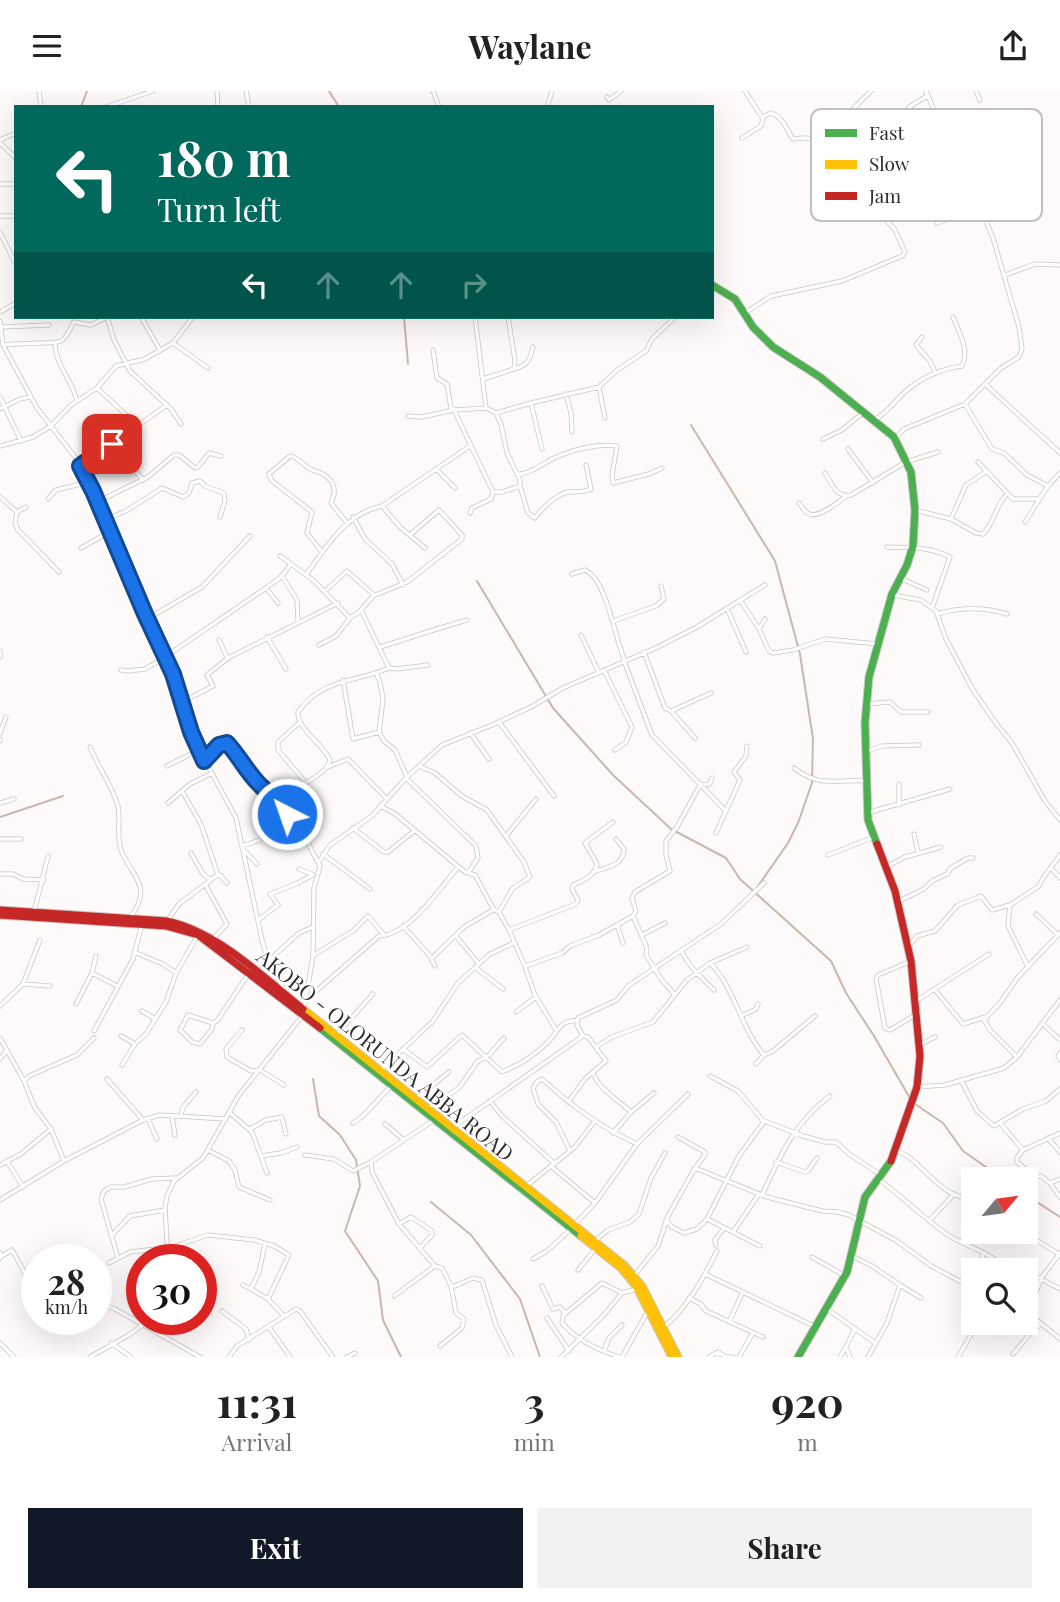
<!DOCTYPE html>
<html lang="en">
<head>
<meta charset="utf-8">
<style>
  :root { --surface:#fff; --page:#f2f2f2; --text:#222; --muted:#767676; --accent:#111827 }
  body { margin:0; font-family:"Playfair Display",serif; background:var(--page); color:var(--text); height:100vh; display:flex; flex-direction:column; font-size:26px; white-space:nowrap }
  * { box-sizing:border-box; margin:0 }
  p { font-size:23px; color:var(--muted) }
  .icon { flex:none; width:38px; height:38px; fill:none; stroke:currentColor; stroke-width:2; stroke-linecap:round; stroke-linejoin:round }
  .map { position:relative; height:1266px; overflow:hidden }
  .details { display:flex; flex-direction:column; background:var(--surface); flex:1 }
  .details>* { flex:none }
  .guide { position:absolute; left:14px; top:14px; width:700px; height:214px; border-radius:0px; box-shadow:0 7px 28px #0002; background:#00695c; color:#fff; overflow:hidden }
  .needle { width:46px; rotate:61deg }
  .controls { position:absolute; left:961px; top:1076px; display:grid; gap:14px }
  .controls a { display:grid; place-items:center; width:77px; height:77px; border-radius:0px; background:var(--surface); box-shadow:0 7px 28px #0002; font-size:35px }
  .speed { position:absolute; left:21px; top:1153px; display:flex; gap:14px; font-size:35px; font-weight:700; text-align:center }
  .speed>* { display:grid; place-content:center; width:91px; height:91px; border-radius:50%; background:var(--surface); box-shadow:0 7px 28px #0002; line-height:1 }
  .speed small { font-size:18px; font-weight:400 }
  .speed .limit { border:10px solid #d22; background:#fff; color:#111 }
  .pin { position:absolute; display:grid; place-items:center; width:60px; height:60px; color:#fff; margin:-30px; border-radius:14px; box-shadow:0 4px 10px #0006 }
  .me { position:absolute; width:77px; margin:-38px; rotate:319deg; stroke-linejoin:round; filter:drop-shadow(0 0 5px #0008) }
  .turn { display:flex; align-items:center; gap:24px; height:147px; padding:0 28px; font-size:32px }
  .turn .icon { width:91px; height:91px; stroke-width:2.5 }
  .turn b { display:block; font-size:49px; line-height:60px }
  .lanes { display:flex; align-items:center; height:66px; padding:0 28px; background:#0003; justify-content:center; gap:35px; direction:ltr }
  .lanes .off { opacity:.35 }
  .eta { display:flex; justify-content:space-evenly; align-items:center; height:119px; text-align:center }
  .eta b { font-size:42px; font-weight:700; line-height:49px }
  .action { display:flex; gap:14px; margin-top:auto; padding:14px 28px }
  .action a { flex:1; height:80px; border-radius:0px; background:var(--accent); color:#fff; font-size:28px; font-weight:700; line-height:80px; text-align:center }
  .action a+a { background:var(--page); color:var(--text) }
  header { display:flex; justify-content:space-between; align-items:center; height:91px; padding:0 28px; background:var(--surface); font-size:32px; font-weight:700 }
  .map>svg:first-child { display:block }
  .lines { fill:none; stroke-linecap:round; stroke-linejoin:round }
  .stream { stroke:#cdb6ad; stroke-width:2 }
  .street-casing { stroke:#cac7c6; stroke-width:5 }
  .fast-casing { stroke:#cac7c6; stroke-width:9 }
  .slow-casing { stroke:#cac7c6; stroke-width:9 }
  .jam-casing { stroke:#cac7c6; stroke-width:9 }
  .street { stroke:#fffefe; stroke-width:3.5 }
  .fast { stroke:#4caf50; stroke-width:7 }
  .slow { stroke:#ffc107; stroke-width:7 }
  .jam { stroke:#c62828; stroke-width:7 }
  .route-casing { stroke:#114b97; stroke-width:18 }
  .route { stroke:#1a73e8; stroke-width:12 }
  .labels { text-anchor:middle; dominant-baseline:central; stroke-width:5; stroke-linejoin:round; paint-order:stroke }
  .street-label { font-size:21px; fill:#302c2b; stroke:#fff }
  .key { fill:#fff; stroke:#c1c0bf; stroke-width:2 }
  .key-label { font-size:19px; fill:#302c2b }
</style>
</head>
<body>
<header><svg class="icon" aria-label="menu" viewBox="0 0 24 24"><path d="M4 6h16M4 12h16M4 18h16"/></svg>Waylane<svg class="icon" aria-label="share" viewBox="0 0 24 24"><path d="M12 15V3M7 8l5-5 5 5M5 13v7h14v-7"/></svg></header>
<div class="map">
<svg width="1060" height="1266" viewBox="0 0 1060 1266">
  <rect width="100%" height="100%" fill="#fdfaf9"/>
  <g class="lines">
    <path class="stream" d="M 329,0 L 339,16
      M 81,16 L 87,0
      M 404,226 L 408,273
      M 691,334 L 775,470 L 800,563 L 813,648 L 812,692 L 798,732 L 788,752 L 756,798
      M 477,490 L 553,617 L 613,684 L 671,738 L 726,767 L 740,788 L 831,870 L 846,902 L 874,945 L 911,1009
      M 0,726 L 63,705
      M 313,988 L 319,1025 L 340,1044 L 356,1069 L 360,1095 L 345,1140 L 378,1190 L 383,1229 L 401,1266
      M 915,1013 L 943,1032 L 963,1060 L 1003,1088
      M 1026,1104 L 1060,1126
      M 431,1111 L 471,1144 L 520,1208 L 540,1266"/>
    <defs>
      <path id="street" d="M 39,0 L 41,16
        M 217,0 L 218,16
        M 246,0 L 249,16
        M 433,0 L 439,16
        M 871,0 L 852,19 L 848,25 L 871,59 L 881,65 L 901,57 L 910,47 L 938,29
        M 976,0 L 980,9
        M 607,6 L 609,9 L 621,0
        M 106,16 L 153,0
        M 547,16 L 552,0
        M 762,26 L 771,22 C 784,27 786,38 793,48 C 816,45 809,49 828,59
        M 742,47 L 761,35 L 763,28 L 745,0
        M 0,49 L 16,42
        M 831,50 L 829,61 L 844,75 L 858,96
        M 0,52 L 16,67
        M 918,52 L 898,30 L 909,16 L 927,5
        M 979,70 L 1013,51
        M 964,80 L 979,70 L 1000,119 L 1040,107
        M 0,93 L 16,93
        M 929,119 C 946,101 954,109 970,97
        M 0,125 L 16,125
        M 937,132 L 959,124 L 985,128
        M 0,141 L 14,170
        M 1005,184 L 1035,173 L 1060,174
        M 0,221 L 16,212
        M 745,222 L 771,205 L 842,190 L 902,165 L 905,161 L 895,139 L 858,96 L 852,96
        M 107,226 L 114,249 L 130,280 L 171,318 L 181,333
        M 141,226 L 160,259
        M 0,230 L 3,254 L 37,317 L 75,366 L 93,400 L 145,523 L 173,583 L 196,653 L 236,727 L 262,849 L 268,870 L 282,894 L 284,902
        M 2,236 L 49,234
        M 922,246 L 916,254 L 930,270 L 935,281
        M 55,252 C 55,273 72,289 77,310
        M 173,252 L 208,277
        M 3,254 C 13,252 57,253 61,250 C 67,247 70,237 74,231 L 91,234 L 107,226
        M 514,278 C 528,274 530,269 533,256
        M 483,288 L 514,278 L 515,269 L 508,226
        M 986,294 L 1060,362
        M 599,296 L 616,280 L 646,260 L 652,248 L 675,226
        M 97,297 L 138,335
        M 566,303 L 571,322 L 572,341
        M 0,306 L 21,350
        M 531,312 L 599,296 L 605,327
        M 965,313 L 992,358 L 1004,362 L 1027,384 L 1048,395
        M 486,317 L 496,322 L 501,333 L 507,362 L 520,389 L 520,395 L 502,401 L 493,401
        M 0,318 L 20,308 L 30,306
        M 496,322 L 531,312 L 542,358
        M 408,325 L 421,326 L 454,319 L 451,317 L 447,293 L 437,287 L 433,259
        M 874,329 C 889,321 895,309 907,299 C 924,285 941,278 962,275 C 970,258 959,242 953,226
        M 823,348 L 842,339 L 864,321
        M 894,349 L 904,338 L 965,313 L 1001,277 L 1019,266 L 1022,258 L 1019,236 L 993,147 L 952,52 L 938,29 L 926,0
        M 112,353 L 167,314
        M 0,355 L 33,346 L 51,335 L 71,314 L 97,297 L 116,275 L 145,268 L 173,252 L 193,226
        M 848,358 L 873,392
        M 978,371 L 1013,408 L 1039,408
        M 80,375 L 112,353 L 117,354 L 123,366 L 143,389
        M 436,378 L 455,397
        M 825,382 C 832,393 836,407 851,404 L 906,371 L 938,361
        M 517,384 C 532,381 540,375 552,368 C 571,359 597,352 617,355 L 612,384 L 613,392 L 649,383 L 662,377
        M 520,395 L 528,422 L 535,427 C 541,418 557,403 568,401 C 577,400 583,402 591,398 L 586,374
        M 0,406 L 17,421 L 26,416
        M 48,408 L 56,399 L 89,391
        M 97,411 L 148,386 L 174,364 L 179,364 L 195,377 L 198,376 L 209,362 L 221,365
        M 799,412 C 802,415 803,419 807,422 C 817,429 837,412 845,406
        M 382,415 L 400,436 L 425,457
        M 915,419 L 951,428 L 976,442 L 983,443 C 996,430 994,416 1007,403
        M 17,421 L 15,432 L 18,439 L 59,481
        M 470,422 L 472,417 L 491,408 L 493,401 L 454,319 L 486,317 L 475,226
        M 353,426 L 365,448 L 392,473 L 403,494
        M 951,428 L 966,394 L 987,380
        M 104,429 L 126,420 L 162,397 L 183,406 L 189,402 L 192,392 L 200,390 L 205,395 L 224,402 L 225,410 L 220,426
        M 1025,431 L 1048,395 L 1060,382
        M 887,456 C 909,457 929,455 950,466 L 932,517
        M 81,457 L 109,441
        M 322,461 L 307,442 L 312,421 L 271,389 L 269,383 L 290,365 C 299,367 302,373 310,378 C 313,380 317,380 321,382 C 335,389 337,400 331,412 L 347,432
        M 280,465 L 313,489 L 350,527 L 360,520
        M 572,483 L 585,479 C 607,488 615,549 625,570
        M 306,484 C 326,456 346,422 382,415 L 470,355
        M 282,485 L 297,509 L 298,530
        M 900,487 L 927,499
        M 266,497 L 278,512
        M 325,500 L 347,480 L 374,504
        M 893,504 L 921,509 L 936,520 L 946,548 L 973,599 L 995,631 L 1012,652 L 1045,710 L 1060,729
        M 740,509 L 759,538
        M 727,517 L 746,561
        M 937,523 C 961,516 984,516 1007,523
        M 147,528 L 202,496 L 250,445
        M 765,528 L 759,538 L 769,560 L 773,562 L 793,559 L 825,548 L 878,553
        M 613,530 L 656,515 L 664,508 L 661,495
        M 581,544 L 599,582
        M 267,546 L 286,578
        M 219,549 L 227,566
        M 319,554 L 336,545 L 350,527
        M 380,556 C 410,547 438,537 467,529
        M 0,560 L 0,566
        M 644,561 L 665,617 L 671,620 L 695,647
        M 624,570 L 652,644 L 726,720
        M 389,577 L 397,578 L 428,574
        M 121,579 L 128,580 L 145,578 L 159,570 L 269,495 L 282,485 L 291,473
        M 605,581 L 632,636 L 626,651 L 615,659
        M 376,582 L 380,591 L 383,608 L 379,641 L 384,650 L 395,659 L 407,686
        M 343,589 L 353,648 L 379,641
        M 182,611 L 213,595 L 207,584 L 228,567 L 338,512
        M 866,613 L 890,611 L 901,621 L 928,621
        M 671,620 L 711,602
        M 499,631 L 554,705
        M 299,632 L 278,651 L 278,659 L 305,691
        M 0,642 L 6,626
        M 470,642 L 489,668
        M 0,648 L 0,650
        M 90,656 C 98,676 112,694 118,715 C 121,730 116,744 121,759 C 132,787 154,794 130,827
        M 867,660 L 882,655 L 919,654
        M 204,670 L 219,654 L 227,652 L 259,693 L 272,703 L 280,714
        M 167,675 L 199,659
        M 419,675 L 435,682 L 462,705 L 487,719 L 524,771 L 530,786 L 513,797 L 499,821
        M 328,676 L 348,668 L 387,708
        M 794,677 C 819,697 837,688 866,690
        M 406,687 L 476,755 L 478,767 L 468,782
        M 182,700 L 201,733 L 218,784
        M 0,712 L 14,708
        M 168,712 L 190,693 L 212,682
        M 899,714 L 899,693
        M 380,715 L 394,722 L 465,781 L 475,784 L 494,819 L 499,821 L 509,839 L 523,871 L 526,875 L 562,862 L 570,855 L 599,844 L 633,825
        M 867,722 L 950,698
        M 295,731 L 302,705 L 300,696
        M 353,737 L 384,761 L 388,761 L 414,740
        M 716,742 L 740,689 L 734,681 L 746,665 L 747,655
        M 914,743 L 918,761
        M 506,745 L 536,708
        M 0,748 L 21,748
        M 242,755 L 260,749
        M 242,757 L 257,773
        M 191,762 L 203,783 L 211,789
        M 323,763 L 370,798
        M 828,764 L 874,746
        M 319,771 L 330,754 L 372,725 L 406,687 L 442,654 L 492,634 L 531,616 L 563,597 L 658,556 L 697,536 L 765,494
        M 886,776 L 905,766 L 941,756
        M 299,778 L 312,783
        M 1052,778 L 1060,787
        M 596,780 C 609,776 624,773 624,758 L 616,748
        M 0,783 L 13,783 L 23,788 L 44,789
        M 206,795 L 227,833 L 213,848
        M 897,811 L 924,798 L 932,790 L 947,783 L 951,777 L 968,767 L 973,767
        M 1010,814 L 1008,835 L 1028,876
        M 34,821 L 48,765
        M 1036,823 L 1058,844
        M 258,829 L 278,814 L 270,803 L 298,792 L 313,784
        M 167,830 L 179,813 L 216,785 L 220,784 L 227,792
        M 617,834 L 623,852
        M 403,835 L 432,867
        M 509,839 L 576,813 L 578,809 L 572,798 L 573,794 C 584,789 595,785 597,773 L 585,752 L 613,731
        M 642,844 L 665,832
        M 456,845 L 479,873
        M 908,856 L 917,845 L 935,840 L 958,814 L 981,805 L 992,819 L 1010,814 L 1039,795 C 1042,785 1054,774 1060,764
        M 682,860 C 687,874 703,888 714,899
        M 134,861 L 163,873 L 176,882
        M 314,864 L 354,839 L 368,825 L 384,844
        M 268,870 L 299,842 L 313,836
        M 911,870 L 878,884 L 876,888 L 885,937 L 890,939 L 915,924
        M 710,872 L 747,856
        M 524,873 L 535,904 L 556,939
        M 435,875 L 431,868 L 464,836 L 493,819
        M 476,877 L 503,898
        M 92,882 L 117,895
        M 23,893 L 50,895
        M 935,899 L 963,933 L 985,926
        M 674,903 L 661,888 L 646,864 L 647,857 L 633,825 L 636,820 L 632,807 L 635,801 L 670,780 L 666,764 L 666,750 L 677,736 L 700,694 L 710,693 L 712,687
        M 307,908 L 379,845 C 410,844 440,797 458,776
        M 916,910 L 989,863
        M 76,913 L 92,882 L 96,865
        M 0,915 L 23,893 L 40,849
        M 304,918 L 313,865 L 314,797 L 320,775 L 301,739 L 280,714 C 293,693 325,688 330,669 C 322,652 297,638 298,621 C 323,586 355,592 389,577 L 361,519 L 373,505 L 407,491 L 462,448 L 462,444 L 439,419 L 410,444
        M 142,920 L 155,928
        M 516,921 L 536,906
        M 741,925 L 756,918 L 758,913
        M 213,932 L 212,938 L 200,953 L 192,951 L 180,939 L 188,924 L 213,932 L 217,930 L 249,882
        M 1043,933 L 1060,949
        M 242,939 L 226,958 L 227,966 L 251,980 L 260,979 L 284,994
        M 94,940 L 133,868 L 142,833
        M 336,944 L 373,903
        M 121,945 L 135,953 L 146,943 L 166,911 L 176,882 L 198,844
        M 0,947 L 24,990 L 35,1017 L 51,1038 L 64,1070
        M 919,954 L 935,946
        M 596,956 L 612,946 L 653,931 L 687,889 L 710,872 C 734,895 741,938 764,964 L 756,973
        M 403,958 L 427,976 L 462,944 L 502,981 C 517,975 535,964 547,952 C 557,943 560,927 577,930
        M 1060,962 L 1058,965 L 1060,969
        M 764,964 L 773,960 L 815,925
        M 1017,966 L 990,939 L 984,929 L 1000,912 L 1018,886 L 1060,842
        M 0,968 L 7,959
        M 122,974 L 135,953
        M 380,980 L 433,930 L 458,892 L 490,863 L 514,852
        M 593,982 C 598,997 619,1010 631,1021
        M 107,988 L 143,1029
        M 961,989 L 977,1020 L 994,1035 L 1023,1018 L 1046,1010 L 1060,998
        M 24,990 L 29,985 L 77,964 L 94,947
        M 537,991 L 542,988 C 572,1015 600,1036 637,1053
        M 537,991 L 533,997 L 538,1013 L 556,1031 L 570,1060
        M 917,996 L 945,994 L 1004,977 L 1017,966 L 1060,909
        M 415,1008 L 449,981
        M 490,1010 L 502,1025 L 555,1073
        M 568,1011 L 585,988 L 606,970 L 588,946 L 583,945 L 577,934 L 578,927 L 617,909 L 628,895 L 721,833 L 764,792
        M 428,1017 L 459,997 L 477,971 L 489,964 L 504,947
        M 230,1022 L 252,1041 L 267,1082
        M 181,1024 L 183,1016 L 196,1001
        M 172,1026 L 175,1044
        M 148,1028 L 157,1048
        M 434,1029 L 371,1071 L 372,1081 L 399,1133 L 435,1175 L 442,1177 L 451,1195 L 455,1195 L 473,1187 L 482,1189 L 496,1234 L 512,1266
        M 762,1029 L 803,1045 L 825,1051 L 836,1051 L 849,1063 L 881,1084
        M 353,1032 L 363,1025 L 391,995
        M 1000,1032 L 1023,1059 L 1060,1042
        M 385,1033 L 404,1049
        M 452,1037 L 583,945
        M 250,1038 L 266,1029 L 282,1026 L 286,1043
        M 613,1042 L 631,1021 L 654,1002
        M 1048,1047 L 1060,1061
        M 208,1059 L 229,1070 L 235,1079 L 239,1096 L 270,1109
        M 896,1059 C 924,1070 940,1109 973,1107
        M 1023,1059 L 1017,1066 L 1017,1071 L 1035,1086 L 1041,1085 L 1050,1092 L 1060,1088
        M 305,1064 L 334,1068 L 353,1080 L 371,1071
        M 261,1065 L 281,1062 L 297,1056
        M 7,1070 L 23,1096
        M 776,1071 L 805,1081 L 808,1080 L 817,1067
        M 0,1074 L 21,1063 L 51,1038
        M 552,1076 L 595,1112
        M 695,1077 L 767,1106 L 822,1120 L 838,1121 L 849,1124 L 897,1150 L 931,1175 L 973,1197
        M 878,1088 C 902,1105 923,1127 948,1144 C 963,1154 983,1159 997,1170 L 994,1180
        M 1050,1092 L 1060,1106
        M 525,1096 L 575,1056 L 594,1031
        M 762,1104 C 780,1065 794,1032 830,1005
        M 0,1109 L 64,1070 L 143,1029 L 160,1024 L 226,1028
        M 707,1128 L 760,1155
        M 666,1129 L 672,1136 L 684,1142 L 697,1138 L 707,1128 L 739,1065 L 763,1032 L 761,1027 L 738,1000 L 710,985
        M 930,1129 L 954,1103
        M 399,1133 L 411,1126 L 432,1140 L 432,1144 L 420,1157
        M 574,1134 L 595,1112 L 637,1053 L 688,1003
        M 733,1141 L 759,1103
        M 1024,1141 L 1060,1164
        M 111,1145 L 130,1125 L 165,1119
        M 595,1150 L 608,1139 L 630,1131 L 639,1123 L 651,1087 L 665,1062
        M 716,1154 L 715,1149 L 724,1137
        M 982,1161 L 984,1180
        M 0,1162 L 2,1165 L 0,1167
        M 2,1165 L 12,1159 L 28,1188 L 32,1189 L 37,1187
        M 852,1165 L 872,1175 L 900,1194 L 887,1232 L 868,1266
        M 812,1166 L 845,1185
        M 118,1167 L 101,1108 L 104,1100 L 111,1096 L 124,1096 L 152,1088 L 176,1087
        M 533,1168 L 547,1160 L 571,1138
        M 58,1169 L 62,1164
        M 165,1169 L 167,1152 L 165,1116 L 167,1105 L 174,1090 L 203,1067 L 239,1004 L 303,924
        M 997,1170 L 1024,1180
        M 109,1172 L 130,1161 L 172,1156 L 208,1144 L 254,1149 L 274,1155 L 289,1164 L 268,1208
        M 578,1179 L 595,1158
        M 1026,1180 L 1060,1198
        M 705,1183 L 816,1236
        M 634,1185 L 658,1155 L 668,1125 L 695,1077 L 705,1064 L 705,1061 L 678,1046
        M 243,1194 L 251,1198 L 259,1181 L 265,1153
        M 900,1194 L 921,1207
        M 542,1195 L 553,1218 L 560,1216 L 564,1221 L 562,1232 C 576,1249 598,1259 619,1266
        M 251,1198 L 268,1208 L 284,1225
        M 394,1205 L 435,1175
        M 689,1207 L 701,1213 L 706,1220 L 763,1246
        M 96,1208 L 102,1213 L 115,1218 L 200,1266
        M 826,1217 L 875,1252
        M 1026,1217 L 1034,1205 L 1042,1186 L 1060,1162
        M 222,1220 L 246,1238 L 249,1249
        M 1026,1220 L 1060,1248
        M 565,1223 L 602,1192 L 622,1202
        M 547,1227 L 569,1260
        M 729,1231 L 743,1201
        M 269,1236 L 290,1266
        M 663,1237 C 687,1217 703,1188 717,1160
        M 0,1252 L 14,1266
        M 111,1252 L 131,1266
        M 440,1255 L 462,1237 L 464,1228 L 456,1222 L 451,1195
        M 604,1260 L 609,1247 L 622,1234
        M 1013,1263 L 1033,1239 L 1041,1233
        M 90,1266 L 129,1244 L 143,1234 L 146,1228
        M 229,1266 L 237,1255 L 296,1218 L 300,1220 L 333,1266
        M 347,1266 L 355,1262
        M 561,1266 L 603,1225 L 622,1202 L 637,1198
        M 622,1266 L 648,1220
        M 709,1266 L 718,1261 L 726,1266 L 733,1266
        M 739,1266 L 753,1242
        M 840,1266 L 846,1256
        M 850,1266 L 846,1256 L 854,1239
        M 958,1266 L 978,1232"/>
      <path id="fast" d="M 712,194 L 735,208 L 753,236 L 773,256 L 820,286 L 894,346 L 911,381 L 915,419 L 913,455 L 907,474 L 892,503 L 869,586 L 865,632 L 868,729 L 877,753
        M 320,937 L 581,1145
        M 798,1266 L 847,1181 L 865,1106 L 891,1070"/>
      <path id="slow" d="M 303,918 L 624,1174 L 642,1195 L 678,1266
        M 581,1145 L 621,1177 L 636,1195 L 672,1266"/>
      <path id="jam" d="M 877,753 L 895,800 L 911,870 L 920,965 L 917,996 L 891,1070
        M 0,819 L 167,830 C 219,842 262,885 303,918
        M 0,824 L 166,835 L 198,844 L 320,937"/>
    </defs>
    <use href="#street" class="street-casing"/>
    <use href="#fast" class="fast-casing"/>
    <use href="#slow" class="slow-casing"/>
    <use href="#jam" class="jam-casing"/>
    <use href="#street" class="street"/>
    <use href="#fast" class="fast"/>
    <use href="#slow" class="slow"/>
    <use href="#jam" class="jam"/>
  </g>
  <g class="lines">
    <defs>
      <path id="route" d="M 112,353 L 80,375 L 93,400 L 145,523 L 173,583 L 191,641 L 204,670 L 219,654 L 227,652 C 239,665 247,681 259,693 C 270,704 278,710 287,723"/>
    </defs>
    <use href="#route" class="route-casing"/>
    <use href="#route" class="route"/>
  </g>
  <g class="labels">
    <g class="street-label">
      <text transform="translate(386 963) rotate(39)">AKOBO - OLORUNDA ABBA ROAD</text>
    </g>
  </g>
  <rect x="811" y="18" width="231" height="112" rx="10" class="key"/>
  <rect x="825" y="38" width="32" height="8" fill="#4caf50"/>
  <rect x="825" y="69" width="32" height="9" fill="#ffc107"/>
  <rect x="825" y="101" width="32" height="8" fill="#c62828"/>
  <g class="key-label">
    <text x="869" y="49">Fast</text>
    <text x="869" y="80">Slow</text>
    <text x="869" y="112">Jam</text>
  </g>
</svg>
<div class="controls">
<a><svg class="needle" viewBox="-14 -14 28 28"><path d="M0-13l5 13h-10z" fill="#e53935"/><path d="M0 13l5-13h-10z" fill="#767676"/></svg></a>
<a><svg class="icon" aria-label="search" viewBox="0 0 24 24"><circle cx="10" cy="10" r="6"/><path d="M15 15l6 6"/></svg></a>
</div>
<div class="speed"><div>28<small>km/h</small></div><div class="limit">30</div></div>
<div class="pin" style="left:112px;top:353px;background:#d93025"><svg class="icon" aria-label="arrive" viewBox="0 0 24 24"><path d="M6 21V4h12l-3 4 3 4H6"/></svg></div>
<svg class="me" style="left:287px;top:723px" viewBox="-20 -20 40 40"><circle r="17" fill="#1a73e8" stroke="#fff" stroke-width="3"/><path d="M0-11L8 9 0 5-8 9z" fill="#fff"/></svg>
<div class="guide">
<div class="turn"><svg class="icon" aria-label="left" viewBox="0 0 24 24"><path d="M17 20v-9H6M10 6l-5 5 5 5"/></svg><div><b>180 m</b>Turn left</div></div>
<div class="lanes"><svg class="icon" aria-label="left" viewBox="0 0 24 24"><path d="M17 20v-9H6M10 6l-5 5 5 5"/></svg><svg class="icon off" aria-label="ahead" viewBox="0 0 24 24"><path d="M12 20V5M6 11l6-6 6 6"/></svg><svg class="icon off" aria-label="ahead" viewBox="0 0 24 24"><path d="M12 20V5M6 11l6-6 6 6"/></svg><svg class="icon off" aria-label="right" viewBox="0 0 24 24"><path d="M7 20v-9h11M14 6l5 5-5 5"/></svg></div>
</div>
</div>
<section class="details">
<div class="eta">
<div><b>11:31</b><p>Arrival</p></div>
<div><b>3</b><p>min</p></div>
<div><b>920</b><p>m</p></div>
</div>
<div class="action"><a>Exit</a><a>Share</a></div>
</section>
</body>
</html>
